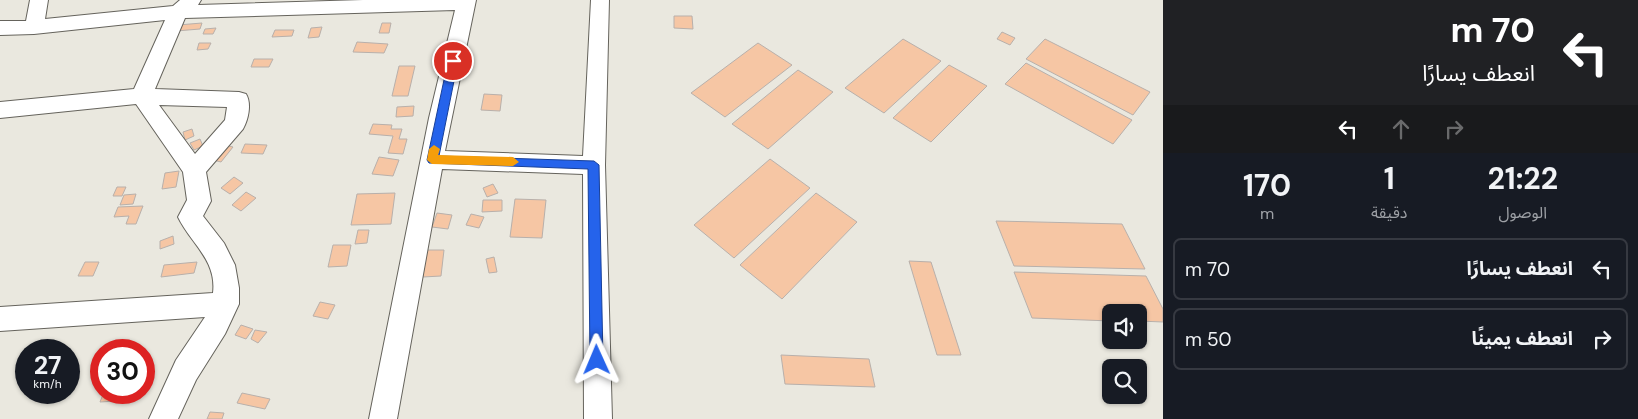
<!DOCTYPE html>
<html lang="ar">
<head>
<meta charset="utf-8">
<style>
  :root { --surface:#171b24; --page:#242831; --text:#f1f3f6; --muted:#9ea1a6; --line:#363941 }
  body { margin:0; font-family:"DM Sans","Noto Sans Arabic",sans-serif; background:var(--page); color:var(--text); direction:rtl; height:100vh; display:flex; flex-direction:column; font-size:19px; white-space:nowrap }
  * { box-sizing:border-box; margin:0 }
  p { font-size:16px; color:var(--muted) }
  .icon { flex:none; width:28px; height:28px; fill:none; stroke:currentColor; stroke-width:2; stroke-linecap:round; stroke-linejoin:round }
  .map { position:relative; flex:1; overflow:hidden; direction:ltr }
  .side { display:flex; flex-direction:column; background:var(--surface); width:475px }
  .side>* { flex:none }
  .guide { background:#202124; color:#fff; overflow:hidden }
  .tools { position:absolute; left:1102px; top:304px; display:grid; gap:10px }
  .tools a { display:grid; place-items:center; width:45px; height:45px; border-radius:8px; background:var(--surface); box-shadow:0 1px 4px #0004; font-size:25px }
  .speed { position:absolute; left:15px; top:339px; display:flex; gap:10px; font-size:25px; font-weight:700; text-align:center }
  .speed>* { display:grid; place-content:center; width:65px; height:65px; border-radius:50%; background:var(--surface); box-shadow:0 1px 4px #0004; line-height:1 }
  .speed small { font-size:12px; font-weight:400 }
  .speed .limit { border:8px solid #d22; background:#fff; color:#111 }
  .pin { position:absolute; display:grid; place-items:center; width:42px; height:42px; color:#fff; margin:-21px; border:2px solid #fff; border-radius:50%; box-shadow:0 1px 5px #0007 }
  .me { position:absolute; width:55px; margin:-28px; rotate:359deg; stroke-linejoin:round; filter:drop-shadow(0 0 4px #0008) }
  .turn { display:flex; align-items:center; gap:18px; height:105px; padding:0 20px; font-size:22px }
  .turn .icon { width:65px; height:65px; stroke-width:2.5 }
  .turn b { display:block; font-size:35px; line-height:42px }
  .lanes { display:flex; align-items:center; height:48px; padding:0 20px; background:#0003; justify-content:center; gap:25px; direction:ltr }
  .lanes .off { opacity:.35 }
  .eta { display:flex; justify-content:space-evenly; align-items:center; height:85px; text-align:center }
  .eta b { font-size:30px; font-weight:700; line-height:35px }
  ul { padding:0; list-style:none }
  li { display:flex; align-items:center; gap:15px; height:62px; margin:0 10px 8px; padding:0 10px; border:2px solid var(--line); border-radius:8px }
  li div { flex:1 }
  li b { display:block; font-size:19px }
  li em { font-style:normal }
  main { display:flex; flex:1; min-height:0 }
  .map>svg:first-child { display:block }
  .building { fill:#f6c6a4; stroke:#b8b0ab }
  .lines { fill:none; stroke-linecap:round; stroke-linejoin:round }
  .minor-casing { stroke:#65635c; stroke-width:2 }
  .minor { fill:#fff; fill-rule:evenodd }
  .route { fill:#2563eb; stroke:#184099 }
  .slow { fill:#f59e0b }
</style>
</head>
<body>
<main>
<section class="side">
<div class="guide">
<div class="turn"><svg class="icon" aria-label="left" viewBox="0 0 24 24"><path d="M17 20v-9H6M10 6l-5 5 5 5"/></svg><div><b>70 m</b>انعطف يسارًا</div></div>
<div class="lanes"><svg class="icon" aria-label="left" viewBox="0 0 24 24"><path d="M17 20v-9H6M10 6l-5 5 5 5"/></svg><svg class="icon off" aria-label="ahead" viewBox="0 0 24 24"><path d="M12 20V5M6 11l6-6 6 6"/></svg><svg class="icon off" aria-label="right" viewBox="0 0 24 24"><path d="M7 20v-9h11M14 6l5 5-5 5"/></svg></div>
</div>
<div class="eta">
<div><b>21:22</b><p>الوصول</p></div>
<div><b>1</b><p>دقيقة</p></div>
<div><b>170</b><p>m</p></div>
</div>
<ul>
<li><svg class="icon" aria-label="left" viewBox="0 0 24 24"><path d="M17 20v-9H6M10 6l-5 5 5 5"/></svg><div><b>انعطف يسارًا</b></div><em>70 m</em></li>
<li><svg class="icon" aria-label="right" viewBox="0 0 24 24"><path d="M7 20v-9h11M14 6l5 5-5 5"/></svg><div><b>انعطف يمينًا</b></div><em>50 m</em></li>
</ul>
</section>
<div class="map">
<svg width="1163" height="419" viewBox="0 0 1163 419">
  <rect width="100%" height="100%" fill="#eae8df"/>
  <path class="building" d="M 674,16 L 692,16 L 693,29 L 674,28 Z
    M 202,23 L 200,29 L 176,31 L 178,25 Z
    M 382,23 L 391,23 L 389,33 L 379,33 Z
    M 322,27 L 319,37 L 308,38 L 311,28 Z
    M 216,28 L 213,34 L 203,34 L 205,29 Z
    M 275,30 L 294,30 L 292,36 L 272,37 Z
    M 1002,32 L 1015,38 L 1010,45 L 997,39 Z
    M 903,39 L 941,61 L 884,113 L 845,88 Z
    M 1045,39 L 1150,92 L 1133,115 L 1026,59 Z
    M 357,42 L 388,44 L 384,53 L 353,52 Z
    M 199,43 L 211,43 L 208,49 L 197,50 Z
    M 758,43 L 792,65 L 725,117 L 691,93 Z
    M 254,59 L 273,59 L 269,67 L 251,67 Z
    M 1026,63 L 1132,120 L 1113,144 L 1005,84 Z
    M 949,65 L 987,86 L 931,142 L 893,118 Z
    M 399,66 L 415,66 L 408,96 L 392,96 Z
    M 798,70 L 833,92 L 768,149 L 732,124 Z
    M 484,94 L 502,95 L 500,111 L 481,110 Z
    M 414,106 L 413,116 L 396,117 L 397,107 Z
    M 373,124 L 392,125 L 391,129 L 402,129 L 399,139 L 407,139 L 403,154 L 388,153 L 393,136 L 369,134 Z
    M 192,129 L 194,136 L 185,140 L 183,132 Z
    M 200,139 L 203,146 L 194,150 L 190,143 Z
    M 245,144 L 267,145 L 263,154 L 241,153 Z
    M 225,145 L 233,147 L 221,162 L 213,160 Z
    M 379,157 L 399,160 L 393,176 L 372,174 Z
    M 770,159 L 810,188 L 734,258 L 694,225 Z
    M 179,171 L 176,187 L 162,189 L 165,173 Z
    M 234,177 L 243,183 L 230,194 L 221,188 Z
    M 493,184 L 498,193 L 487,197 L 483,188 Z
    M 117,187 L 126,187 L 122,196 L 113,196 Z
    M 246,192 L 256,198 L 241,211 L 232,205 Z
    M 395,193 L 391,224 L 351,225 L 357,194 Z
    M 816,193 L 857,222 L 782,299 L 740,265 Z
    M 136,194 L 133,204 L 120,205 L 124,195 Z
    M 515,199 L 546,200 L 542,238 L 510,237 Z
    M 483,200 L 502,200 L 502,211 L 482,212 Z
    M 143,206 L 136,224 L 126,224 L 129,216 L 114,217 L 118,207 Z
    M 437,213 L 452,215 L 448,229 L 432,227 Z
    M 471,214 L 484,217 L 479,228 L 466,225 Z
    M 996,221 L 1122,224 L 1145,269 L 1014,266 Z
    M 358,230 L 369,230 L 367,243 L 355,244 Z
    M 173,236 L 174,244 L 160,249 L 160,241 Z
    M 333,245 L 351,245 L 347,266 L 328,267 Z
    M 426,250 L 444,250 L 441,276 L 423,277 Z
    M 494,257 L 497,272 L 489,273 L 486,259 Z
    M 909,261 L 931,262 L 961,355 L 937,355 Z
    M 85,262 L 99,262 L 93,276 L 78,276 Z
    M 197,262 L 194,273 L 161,277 L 164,265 Z
    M 1014,272 L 1146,276 L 1163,309 L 1163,322 L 1139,321 L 1139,312 L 1111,312 L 1111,321 L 1032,318 Z
    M 320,302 L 335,305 L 328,319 L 313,316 Z
    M 241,325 L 253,329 L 246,339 L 235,335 Z
    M 255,330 L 267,332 L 258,343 L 251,339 Z
    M 781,355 L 869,359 L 875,387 L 785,384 Z
    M 104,392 L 118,392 L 116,401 L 100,402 Z
    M 242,393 L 270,399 L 265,409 L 237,403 Z
    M 210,412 L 224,413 L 222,419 L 207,419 Z"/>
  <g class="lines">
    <defs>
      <path id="minor" d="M 30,0 L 48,0 L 45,19 L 173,6 L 180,0 L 201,0 L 198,5 L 363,0 L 476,0 L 445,151 L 583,156 L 591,0 L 609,0 L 605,165 L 612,419 L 584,419 L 583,174 L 442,169 L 397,419 L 369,419 L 429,118 L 455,10 L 185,18 L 155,89 L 239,92 L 246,94 C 252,104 248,120 243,129 L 206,172 L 211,201 L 203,216 L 224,243 L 235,265 L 239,288 L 239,304 L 225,334 L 196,380 L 178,419 L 149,419 L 176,360 L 205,317 L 0,331 L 0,307 L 213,293 C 217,260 191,244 178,217 L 187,200 L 183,172 L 136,104 L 0,118 L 0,102 L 134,89 L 165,20 L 34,34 L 0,35 L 0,21 L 26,21 ZM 159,105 L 227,107 L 225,120 L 195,154 Z"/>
    </defs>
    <use href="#minor" class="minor-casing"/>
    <use href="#minor" class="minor"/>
  </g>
  <path class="route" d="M 453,57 L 458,61 L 439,156 L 594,161 L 599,165 L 603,360 L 601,365 L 597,367 L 592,365 L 590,360 L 588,169 L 429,163 L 427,160 L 448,61 Z"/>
  <path class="slow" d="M 434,145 L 440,149 L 438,155 L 513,157 L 519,162 L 513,166 L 432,164 L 427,160 L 429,149 Z"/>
</svg>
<div class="tools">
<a><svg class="icon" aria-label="sound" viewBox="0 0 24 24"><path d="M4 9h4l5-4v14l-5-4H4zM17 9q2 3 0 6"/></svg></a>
<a><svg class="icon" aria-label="search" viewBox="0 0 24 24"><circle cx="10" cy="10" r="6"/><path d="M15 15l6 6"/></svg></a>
</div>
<div class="speed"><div>27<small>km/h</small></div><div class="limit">30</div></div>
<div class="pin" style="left:453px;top:61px;background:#d93025"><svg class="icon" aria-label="arrive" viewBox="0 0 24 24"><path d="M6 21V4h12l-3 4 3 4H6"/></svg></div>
<svg class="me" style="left:597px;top:360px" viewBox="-20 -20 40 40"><path d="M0-17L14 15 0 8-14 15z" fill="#2563eb" stroke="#fff" stroke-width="4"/></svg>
</div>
</main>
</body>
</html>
